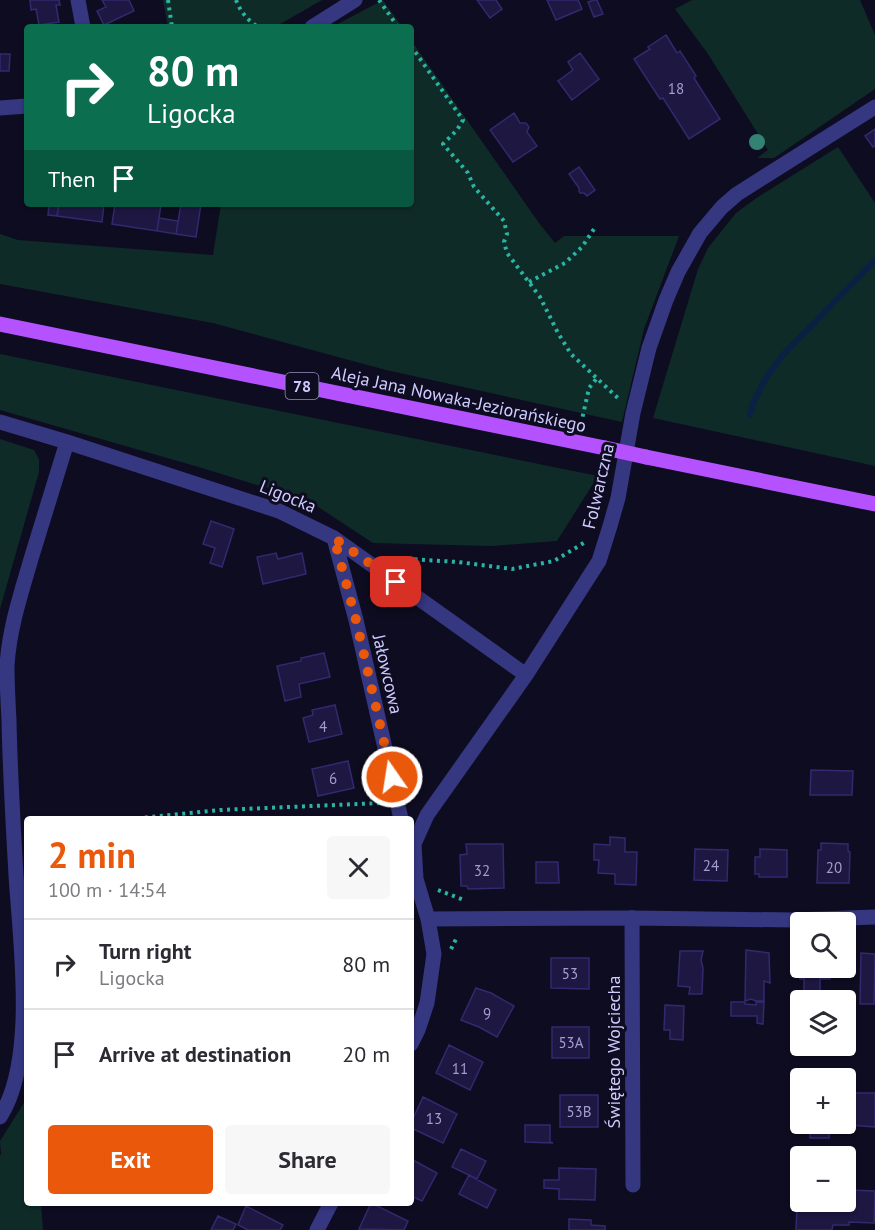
<!DOCTYPE html>
<html lang="en">
<head>
<meta charset="utf-8">
<style>
  :root { --surface:#fff; --page:#f7f7f7; --text:#2b2b33; --muted:#7c7c81; --line:#e1e1e2; --accent:#ea580c }
  body { margin:0; font-family:"PT Sans",sans-serif; background:var(--page); color:var(--text); height:100vh; display:flex; flex-direction:column; font-size:22px; white-space:nowrap }
  * { box-sizing:border-box; margin:0 }
  p { font-size:20px; color:var(--muted) }
  .icon { flex:none; width:33px; height:33px; fill:none; stroke:currentColor; stroke-width:2; stroke-linecap:round; stroke-linejoin:round }
  .map { position:relative; flex:1; overflow:hidden }
  .panel { position:absolute; left:24px; top:816px; width:390px; height:390px; display:flex; flex-direction:column; background:var(--surface); border-radius:6px; box-shadow:0 2px 4px #0004 }
  .panel>* { flex:none }
  .top-card { position:absolute; left:24px; top:24px; width:390px; height:183px; border-radius:6px; box-shadow:0 2px 4px #0004; background:#0b6e4f; color:#fff; overflow:hidden }
  .fabs { position:absolute; left:790px; top:912px; display:grid; gap:12px }
  .fabs a { display:grid; place-items:center; width:66px; height:66px; border-radius:6px; background:var(--surface); box-shadow:0 2px 4px #0004; font-size:30px }
  .pin { position:absolute; display:grid; place-items:center; width:51px; height:51px; color:#fff; margin:-26px; border-radius:12px; box-shadow:0 3px 9px #0006 }
  .me { position:absolute; width:66px; margin:-33px; rotate:347deg; stroke-linejoin:round; filter:drop-shadow(0 0 4px #0008) }
  .turn { display:flex; align-items:center; gap:21px; height:126px; padding:0 24px; font-size:27px }
  .turn .icon { width:78px; height:78px; stroke-width:2.5 }
  .turn b { display:block; font-size:42px; line-height:51px }
  .then { display:flex; align-items:center; height:57px; padding:0 24px; background:#0003; gap:12px; font-size:22px }
  .round { display:grid; place-items:center; flex:none; width:63px; height:63px; border-radius:6px; background:var(--page) }
  .headline { display:flex; align-items:center; justify-content:space-between; height:102px; padding:0 24px }
  h1 { font-size:36px; font-weight:700; line-height:45px; color:var(--accent) }
  .primary-button { display:flex; gap:12px; margin-top:auto; padding:12px 24px }
  .primary-button a { flex:1; height:69px; border-radius:6px; background:var(--accent); color:#fff; font-size:24px; font-weight:700; line-height:69px; text-align:center }
  .primary-button a+a { background:var(--page); color:var(--text) }
  ul { padding:0; list-style:none }
  li { display:flex; align-items:center; gap:18px; height:90px; padding:0 24px; border-top:2px solid var(--line) }
  li div { flex:1 }
  li b { display:block; font-size:22px }
  li em { font-style:normal }
  .map>svg:first-child { display:block }
  .green { fill:#0f2b28 }
  .lines { fill:none; stroke-linecap:round; stroke-linejoin:round }
  .stream { stroke:#092142; stroke-width:6 }
  .building { fill:#1e1742; stroke:#32296f; stroke-width:1.5 }
  .path { stroke:#29b5a4; stroke-width:4; stroke-dasharray:3 4.5; stroke-linecap:butt }
  .minor { stroke:#353781; stroke-width:15 }
  .major { stroke:#b452ff; stroke-width:15 }
  .major-bridge { stroke:#b452ff; stroke-width:15 }
  .tree { fill:#348273 }
  .route { stroke:#ea580c; stroke-width:10; stroke-dasharray:0 18 }
  .labels { text-anchor:middle; dominant-baseline:central; stroke-width:6; stroke-linejoin:round; paint-order:stroke }
  .number-label { font-size:15px; fill:#a29ed0 }
  .shield { fill:#0e0c20; stroke:#9492bc; stroke-width:1.5 }
  .shield-label { font-size:16px; font-weight:bold; fill:#cecbff }
  .street-label { font-size:18px; fill:#cecbff; stroke:#0e0c20 }
</style>
</head>
<body>
<div class="map">
<svg width="875" height="1230" viewBox="0 0 875 1230">
  <rect width="100%" height="100%" fill="#0e0c20"/>
  <path class="green" d="M 163,0 L 322,0 L 275,27 L 168,27 Z
    M 383,0 L 402,27 L 332,27 Z
    M 692,0 L 860,0 L 875,35 L 875,89 L 774,158 L 757,158 L 768,150 L 708,54 L 675,9 Z
    M 411,40 L 539,223 L 555,243 L 564,236 L 679,236 L 644,329 L 622,422 L 386,370 L 213,323 L 0,284 L 0,234 L 18,240 L 213,255 L 221,204 L 411,204 Z
    M 838,147 L 875,203 L 875,466 L 653,418 L 698,269 L 708,248 L 736,213 L 755,199 Z
    M 0,354 L 598,476 L 557,541 L 492,546 L 373,543 L 309,501 L 202,468 L 0,410 Z
    M 0,439 L 34,450 L 39,459 L 39,472 L 0,609 Z
    M 27,1098 L 27,1203 L 41,1203 L 43,1230 L 0,1230 L 0,1156 L 1,1154 L 0,1141 Z"/>
  <g class="lines">
    <path class="stream" d="M 750,414 L 754,401 L 767,376 L 783,355 L 875,260"/>
  </g>
  <path class="building" d="M 30,0 L 59,0 L 60,5 L 56,5 L 59,22 L 39,25 L 36,9 L 31,10 Z
    M 102,0 L 129,0 L 134,11 L 104,25 L 97,11 L 106,7 Z
    M 477,0 L 496,0 L 502,9 L 490,18 Z
    M 547,0 L 578,0 L 582,9 L 556,20 Z
    M 594,0 L 597,0 L 603,14 L 594,17 L 588,2 Z
    M 666,35 L 677,53 L 680,51 L 696,76 L 694,78 L 720,119 L 689,139 L 663,98 L 660,99 L 634,59 L 650,49 L 648,47 Z
    M 580,53 L 599,79 L 572,100 L 558,81 L 573,70 L 568,62 Z
    M 0,54 L 10,54 L 9,71 L 0,71 Z
    M 514,113 L 520,123 L 526,123 L 529,127 L 527,132 L 537,146 L 513,162 L 490,130 Z
    M 875,129 L 875,146 L 873,147 L 865,136 Z
    M 579,167 L 595,190 L 587,196 L 584,193 L 580,193 L 579,191 L 579,188 L 569,174 Z
    M 49,204 L 59,204 L 57,216 L 48,215 Z
    M 59,204 L 104,204 L 102,222 L 57,216 Z
    M 115,204 L 161,205 L 157,231 L 112,224 Z
    M 181,204 L 201,204 L 196,237 L 176,234 Z
    M 159,218 L 178,221 L 176,234 L 157,231 Z
    M 211,521 L 234,529 L 222,567 L 210,563 L 215,548 L 203,544 Z
    M 276,553 L 278,559 L 302,553 L 306,574 L 263,584 L 257,557 Z
    M 324,653 L 330,677 L 299,684 L 301,697 L 285,701 L 277,666 L 301,661 L 301,658 Z
    M 335,705 L 342,734 L 309,742 L 303,718 L 313,715 L 312,710 Z
    M 348,761 L 354,788 L 318,796 L 312,769 Z
    M 811,770 L 853,771 L 852,795 L 810,795 Z
    M 610,837 L 625,838 L 625,852 L 637,852 L 636,885 L 615,884 L 615,874 L 598,873 L 599,860 L 594,860 L 594,844 L 610,845 Z
    M 821,843 L 848,844 L 848,851 L 850,852 L 849,883 L 817,883 L 818,850 L 821,850 Z
    M 466,844 L 503,844 L 504,888 L 468,889 L 467,886 L 461,886 L 460,855 L 467,854 Z
    M 695,849 L 728,850 L 727,881 L 694,880 Z
    M 760,849 L 787,850 L 787,877 L 759,877 L 759,874 L 755,874 L 755,857 L 760,857 Z
    M 536,862 L 558,862 L 559,883 L 536,883 Z
    M 746,950 L 769,953 L 770,983 L 764,981 L 764,1001 L 756,1001 L 751,999 L 745,1001 Z
    M 680,951 L 703,951 L 701,960 L 703,968 L 702,994 L 689,994 L 690,987 L 678,986 Z
    M 801,952 L 801,968 L 831,968 L 830,979 L 820,979 L 820,993 L 804,992 L 804,979 L 800,979 Z
    M 861,953 L 875,954 L 874,1004 L 860,1004 Z
    M 551,958 L 589,958 L 589,989 L 551,988 Z
    M 476,988 L 491,993 L 514,1006 L 497,1037 L 479,1027 L 461,1020 Z
    M 731,1002 L 745,1002 L 745,1004 L 756,1005 L 756,1002 L 764,1002 L 763,1024 L 757,1023 L 757,1016 L 731,1016 Z
    M 665,1005 L 684,1006 L 683,1040 L 670,1039 L 670,1030 L 664,1030 Z
    M 552,1027 L 589,1027 L 589,1058 L 552,1058 Z
    M 449,1045 L 483,1062 L 470,1090 L 436,1073 Z
    M 851,1093 L 875,1093 L 875,1127 L 850,1125 L 850,1118 L 846,1118 L 846,1099 L 851,1099 Z
    M 560,1095 L 598,1095 L 598,1127 L 560,1127 Z
    M 423,1097 L 457,1114 L 443,1143 L 411,1128 L 411,1123 Z
    M 810,1124 L 829,1124 L 829,1138 L 810,1138 Z
    M 525,1125 L 550,1125 L 550,1142 L 553,1143 L 525,1142 Z
    M 461,1149 L 486,1161 L 477,1179 L 452,1167 Z
    M 411,1159 L 437,1173 L 422,1201 L 411,1196 Z
    M 559,1168 L 596,1169 L 595,1200 L 559,1199 L 559,1189 L 544,1188 L 544,1180 L 559,1180 Z
    M 469,1175 L 496,1190 L 487,1208 L 459,1194 Z
    M 849,1190 L 875,1191 L 874,1223 L 849,1222 L 849,1225 L 833,1225 L 832,1230 L 796,1230 L 797,1205 L 831,1207 L 831,1202 L 846,1202 L 846,1198 L 848,1199 Z
    M 371,1203 L 408,1221 L 404,1230 L 359,1229 Z
    M 246,1206 L 283,1225 L 280,1230 L 248,1230 L 238,1225 Z
    M 218,1216 L 236,1224 L 233,1230 L 211,1230 Z
    M 569,1219 L 591,1220 L 591,1225 L 605,1226 L 605,1230 L 569,1230 Z"/>
  <g class="lines">
    <path class="path" d="M 168,0 L 172,27
      M 236,0 C 240,11 248,21 258,27
      M 379,0 L 398,27
      M 411,46 L 463,120 L 457,130 L 443,144 L 468,173 L 474,187 L 504,221 L 507,234 L 504,242 L 507,253 L 540,297 L 558,333 L 571,354 L 620,400
      M 529,282 L 565,263 L 582,247 L 594,229
      M 581,424 L 589,388 L 597,378
      M 392,558 L 458,562 L 512,569 L 554,561 L 587,541
      M 130,819 L 220,810 L 381,803
      M 438,890 L 464,900
      M 451,949 L 457,937"/>
    <path class="minor" d="M 78,0 L 83,27
      M 312,27 L 355,0
      M 0,108 L 27,106
      M 0,422 L 67,442 L 279,511 L 334,538 L 526,675
      M 334,538 L 356,620 L 401,819
      M 632,918 L 633,1185
      M 428,919 L 632,918 L 794,920 L 875,917
      M 411,1044 L 418,1030 L 427,1003 L 434,954 L 428,919 L 416,879 L 414,844 L 427,815 L 526,675 L 599,561 L 610,526 L 618,498 L 633,413 L 649,348 L 666,300 L 678,272 L 700,233 L 722,207 L 737,194 L 875,107
      M 0,1117 C 37,1059 20,942 16,875 C 13,823 10,772 9,720 C 8,702 7,684 7,666 C 9,629 21,594 31,559 C 43,520 55,481 67,442
      M 317,1230 L 331,1203"/>
    <path class="major" d="M 0,324 L 605,448
      M 646,457 L 875,504"/>
    <path class="major-bridge" d="M 605,448 L 646,457"/>
  </g>
  <circle class="tree" cx="757" cy="142" r="8"/>
  <g class="lines">
    <path class="route" d="M 392,777 L 356,620 L 334,538 L 396,582"/>
  </g>
  <g class="labels">
    <g class="number-label">
      <text x="676" y="88">18</text>
      <text x="323" y="726">4</text>
      <text x="333" y="778">6</text>
      <text x="711" y="865">24</text>
      <text x="834" y="867">20</text>
      <text x="482" y="870">32</text>
      <text x="570" y="973">53</text>
      <text x="487" y="1013">9</text>
      <text x="571" y="1042">53A</text>
      <text x="460" y="1068">11</text>
      <text x="579" y="1111">53B</text>
      <text x="434" y="1118">13</text>
    </g>
    <rect class="shield" x="285.5" y="373" width="33" height="26" rx="4.5"/>
    <g class="shield-label">
      <text x="302" y="386">78</text>
    </g>
    <g class="street-label">
      <text transform="translate(459 399) rotate(12)">Aleja Jana Nowaka-Jeziorańskiego</text>
      <text transform="translate(598 486) rotate(-77)">Folwarczna</text>
      <text transform="translate(288 496) rotate(22)">Ligocka</text>
      <text transform="translate(388 674) rotate(77)">Jałowcowa</text>
      <text transform="translate(613 1052) rotate(-90)">Świętego Wojciecha</text>
    </g>
  </g>
</svg>
<div class="fabs">
<a><svg class="icon" aria-label="search" viewBox="0 0 24 24"><circle cx="10" cy="10" r="6"/><path d="M15 15l6 6"/></svg></a>
<a><svg class="icon" aria-label="layers" viewBox="0 0 24 24"><path d="M12 4l9 5-9 5-9-5zM3 14l9 5 9-5"/></svg></a>
<a>+</a>
<a>−</a>
</div>
<div class="pin" style="left:396px;top:582px;background:#d93025"><svg class="icon" aria-label="arrive" viewBox="0 0 24 24"><path d="M6 21V4h12l-3 4 3 4H6"/></svg></div>
<svg class="me" style="left:392px;top:777px" viewBox="-20 -20 40 40"><circle r="17" fill="#ea580c" stroke="#fff" stroke-width="3"/><path d="M0-11L8 9 0 5-8 9z" fill="#fff"/></svg>
<div class="top-card">
<div class="turn"><svg class="icon" aria-label="right" viewBox="0 0 24 24"><path d="M7 20v-9h11M14 6l5 5-5 5"/></svg><div><b>80 m</b>Ligocka</div></div>
<div class="then">Then<svg class="icon" aria-label="arrive" viewBox="0 0 24 24"><path d="M6 21V4h12l-3 4 3 4H6"/></svg></div>
</div>
<section class="panel">
<div class="headline"><div><h1>2 min</h1><p>100 m · 14:54</p></div><a class="round"><svg class="icon" aria-label="close" viewBox="0 0 24 24"><path d="M6 6l12 12M18 6L6 18"/></svg></a></div>
<ul>
<li><svg class="icon" aria-label="right" viewBox="0 0 24 24"><path d="M7 20v-9h11M14 6l5 5-5 5"/></svg><div><b>Turn right</b><p>Ligocka</p></div><em>80 m</em></li>
<li><svg class="icon" aria-label="arrive" viewBox="0 0 24 24"><path d="M6 21V4h12l-3 4 3 4H6"/></svg><div><b>Arrive at destination</b></div><em>20 m</em></li>
</ul>
<div class="primary-button"><a>Exit</a><a>Share</a></div>
</section>
</div>
</body>
</html>
